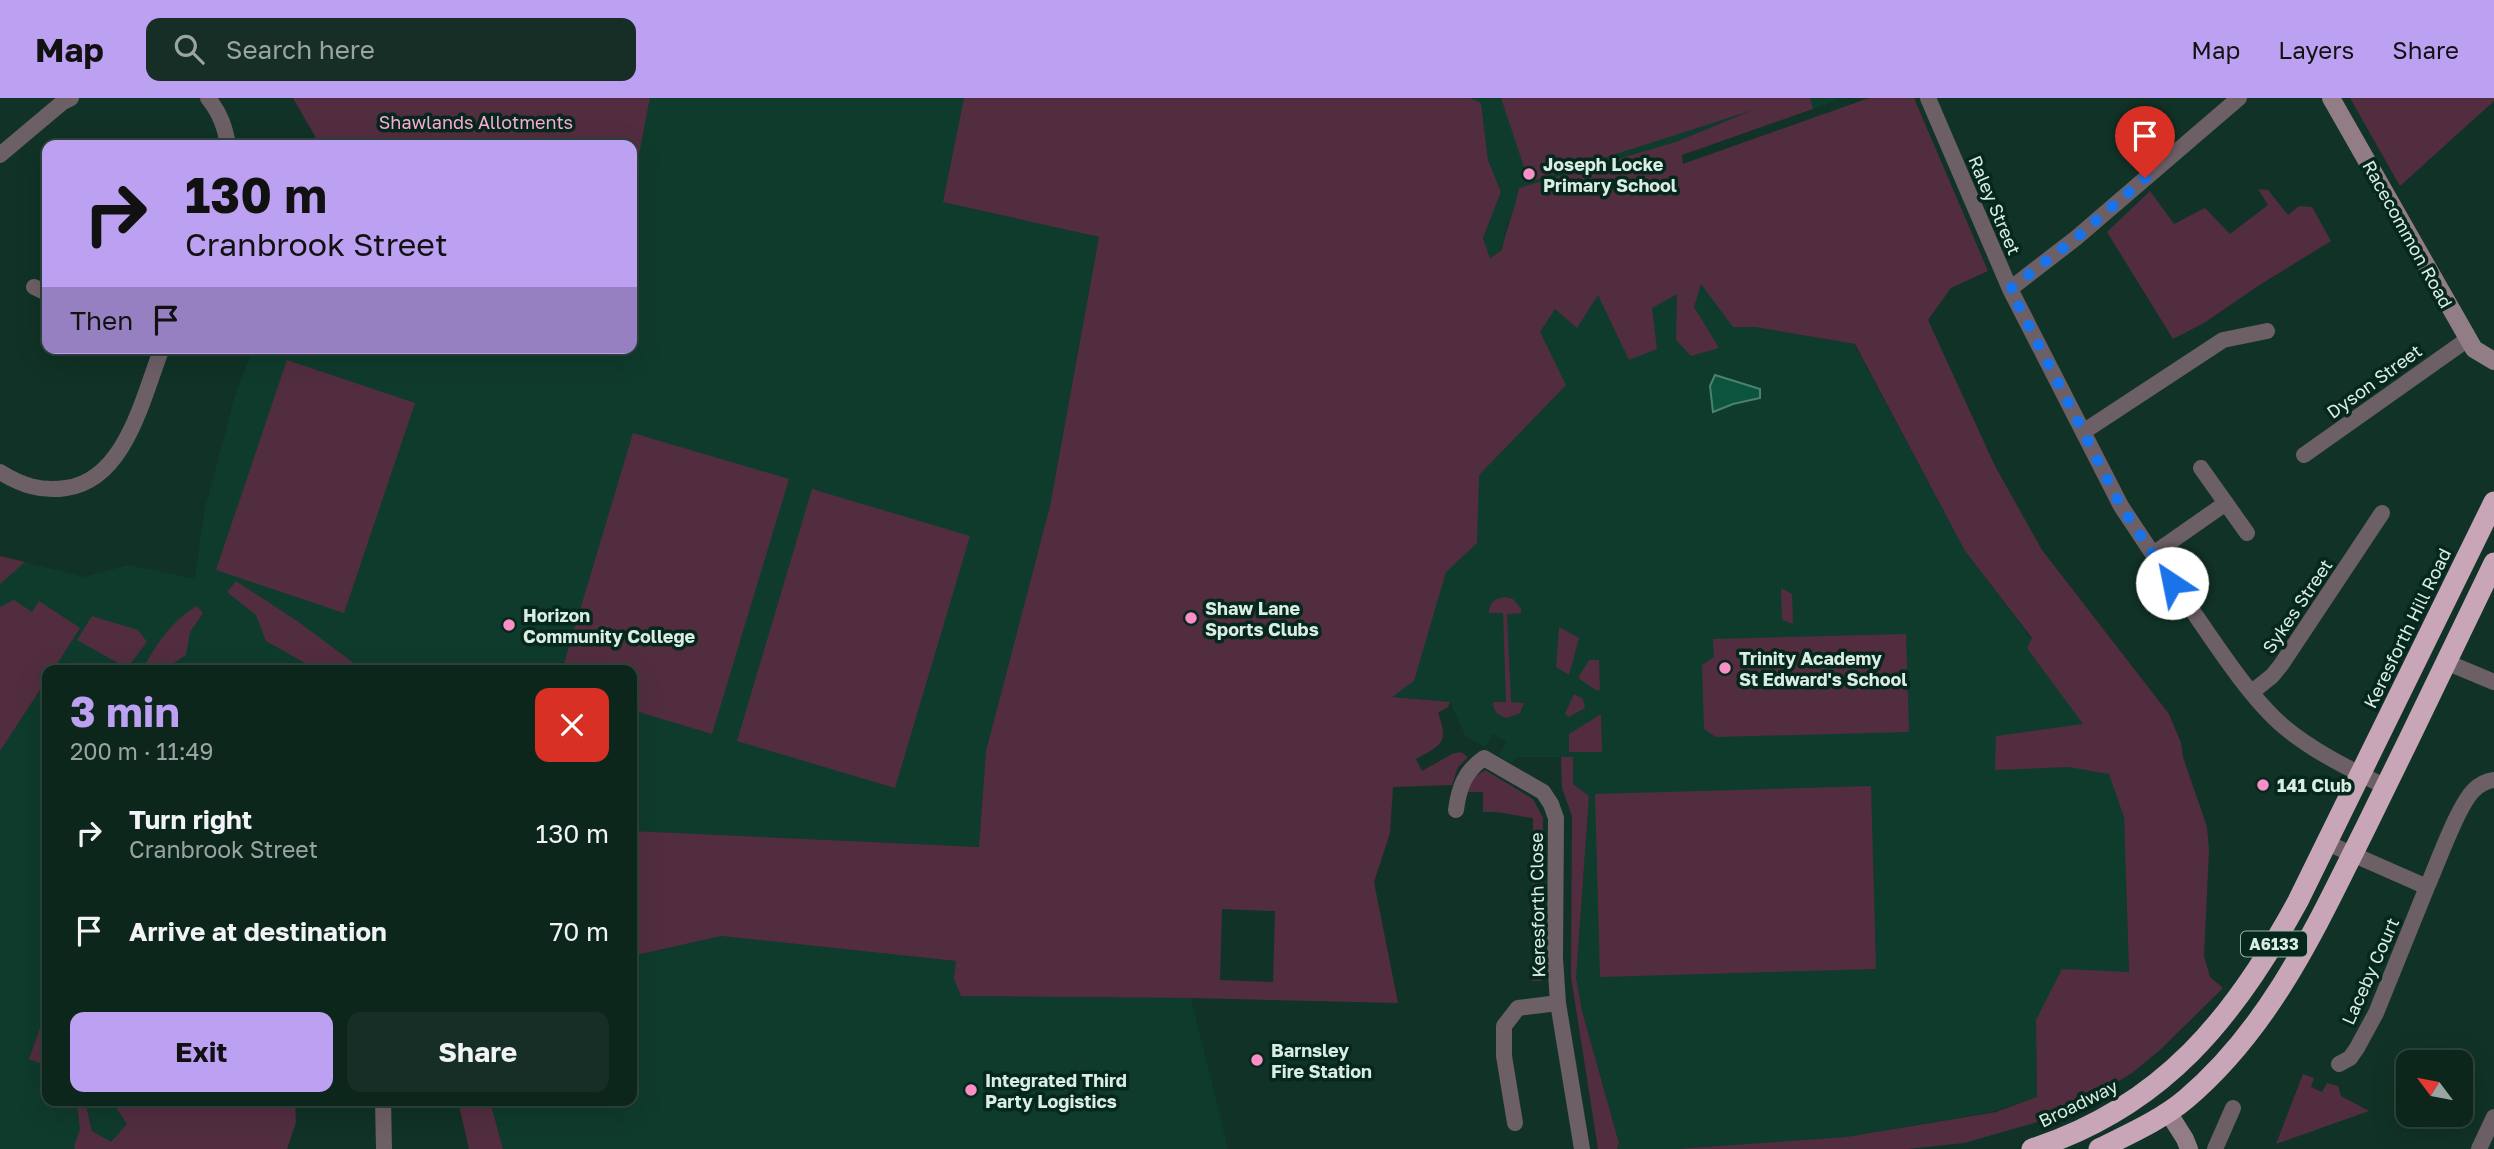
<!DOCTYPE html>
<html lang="en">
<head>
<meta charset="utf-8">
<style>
  :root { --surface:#0d261c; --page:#162e25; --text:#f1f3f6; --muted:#9aa5a3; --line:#2d433b; --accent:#bca0f2 }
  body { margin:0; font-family:"Golos Text",sans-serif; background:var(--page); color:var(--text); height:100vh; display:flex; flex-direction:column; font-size:26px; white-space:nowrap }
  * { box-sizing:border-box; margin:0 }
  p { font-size:23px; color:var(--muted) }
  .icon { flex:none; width:38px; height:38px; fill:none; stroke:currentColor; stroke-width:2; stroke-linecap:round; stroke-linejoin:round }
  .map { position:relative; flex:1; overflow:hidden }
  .panel { position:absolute; left:42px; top:567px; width:595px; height:441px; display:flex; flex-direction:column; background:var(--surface); border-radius:14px; box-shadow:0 7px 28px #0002,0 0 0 2px var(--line) }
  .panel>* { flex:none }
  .hud { position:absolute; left:42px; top:42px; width:595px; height:214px; border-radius:14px; box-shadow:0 7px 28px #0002,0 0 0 2px var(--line); background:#bca0f2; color:#111; overflow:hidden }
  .needle { width:46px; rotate:302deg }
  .buttons { position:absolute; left:2396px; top:952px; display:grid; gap:14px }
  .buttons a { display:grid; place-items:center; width:77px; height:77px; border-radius:14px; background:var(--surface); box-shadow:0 7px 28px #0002,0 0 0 2px var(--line); font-size:35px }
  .pin { position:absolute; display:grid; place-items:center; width:60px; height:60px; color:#fff; margin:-72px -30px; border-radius:50% 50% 50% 0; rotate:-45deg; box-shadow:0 0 7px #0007 }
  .pin .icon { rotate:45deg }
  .me { position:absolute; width:77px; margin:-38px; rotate:326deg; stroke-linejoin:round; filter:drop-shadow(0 0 5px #0008) }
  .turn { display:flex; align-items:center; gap:24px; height:147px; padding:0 28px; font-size:32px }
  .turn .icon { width:91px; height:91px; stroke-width:2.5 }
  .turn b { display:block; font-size:49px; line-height:60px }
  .then { display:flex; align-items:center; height:66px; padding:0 28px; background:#0003; gap:14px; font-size:26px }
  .round { display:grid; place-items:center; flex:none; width:74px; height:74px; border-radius:14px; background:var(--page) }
  .summary { display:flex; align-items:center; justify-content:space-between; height:119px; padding:0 28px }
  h1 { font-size:42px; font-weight:700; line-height:52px; color:var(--accent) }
  .button { display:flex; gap:14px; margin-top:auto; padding:14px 28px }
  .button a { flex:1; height:80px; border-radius:14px; background:var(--accent); color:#111; font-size:28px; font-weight:700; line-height:80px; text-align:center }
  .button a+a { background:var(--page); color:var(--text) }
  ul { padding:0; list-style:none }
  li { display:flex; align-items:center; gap:21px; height:98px; padding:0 28px }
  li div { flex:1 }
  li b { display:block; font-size:26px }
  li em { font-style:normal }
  header { display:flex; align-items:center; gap:42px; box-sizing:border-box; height:98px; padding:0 35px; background:var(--accent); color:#111 }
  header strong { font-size:33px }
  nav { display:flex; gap:38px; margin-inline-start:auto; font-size:24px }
  .search { width:490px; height:63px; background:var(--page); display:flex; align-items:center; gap:18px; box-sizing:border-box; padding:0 24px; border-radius:14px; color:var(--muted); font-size:26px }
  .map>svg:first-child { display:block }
  .built { fill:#0f3b2c }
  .green { fill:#522d40; fill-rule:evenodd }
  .water { fill:#0d543e; stroke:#4a8270; stroke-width:2 }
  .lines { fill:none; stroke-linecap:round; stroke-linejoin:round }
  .street { stroke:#6d5f66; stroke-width:16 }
  .secondary { stroke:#927c86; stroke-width:18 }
  .highway { stroke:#c9a6b7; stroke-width:21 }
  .route { stroke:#1a73e8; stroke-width:12; stroke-dasharray:0 21.6 }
  .poi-dot { fill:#fa8fc8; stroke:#06281c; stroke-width:2.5 }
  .labels { text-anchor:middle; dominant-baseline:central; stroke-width:7; stroke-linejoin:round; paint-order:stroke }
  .shield { fill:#06281c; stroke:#9ab2a8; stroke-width:2 }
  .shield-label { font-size:16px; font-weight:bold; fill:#daede4 }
  .park-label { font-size:18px; fill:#f9acd3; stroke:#06281c }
  .poi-label { font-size:18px; font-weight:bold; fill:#daede4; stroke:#06281c; text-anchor:start }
  .street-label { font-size:18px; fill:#daede4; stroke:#06281c }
</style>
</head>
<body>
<header>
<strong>Map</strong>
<div class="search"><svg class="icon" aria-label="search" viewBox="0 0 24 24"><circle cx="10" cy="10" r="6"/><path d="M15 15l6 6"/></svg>Search here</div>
<nav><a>Map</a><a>Layers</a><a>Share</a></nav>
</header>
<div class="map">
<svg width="2494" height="1051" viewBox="0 0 2494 1051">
  <rect width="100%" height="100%" fill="#113226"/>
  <path class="built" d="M 650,0 L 964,0 L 944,104 L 1099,139 L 1050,408 L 986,653 L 979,749 L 632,733 L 632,572 L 47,572 L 47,1003 L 209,1003 L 150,1051 L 0,1051 L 0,458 L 84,479 L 128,467 L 195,481 L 204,414 L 235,298 L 253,250 L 632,250 L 632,93 Z
    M 1470,0 L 1844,0 L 1783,21 L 1765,7 L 1514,113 L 1506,128 L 1502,152 L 1490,160 L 1483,140 L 1501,94 L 1488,62 L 1481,5 Z
    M 1635,85 L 1755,229 L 1854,246 L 1965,453 L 2116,654 L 2124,719 L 2129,875 L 2036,922 L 2037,999 L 1996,1013 L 1846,1039 L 1676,1051 L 1617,1051 L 1619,1044 L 1582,913 L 1576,880 L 1589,699 L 1573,686 L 1573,659 L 1517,659 L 1512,665 L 1499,658 L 1506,644 L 1493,636 L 1485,649 L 1466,639 L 1450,604 L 1391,599 L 1462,230 Z
    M 721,838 L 956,863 L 961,898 L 1191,900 L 1228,1051 L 503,1051 L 490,1003 L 632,1003 L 632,858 Z"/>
  <path class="green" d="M 293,0 L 650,0 L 632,93 L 632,47 L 320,47 Z
    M 964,0 L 1470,0 L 1481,5 L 1488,62 L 1501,94 L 1483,140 L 1490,160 L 1502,152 C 1506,130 1515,112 1519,90 L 1676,44 L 1753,12 L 1529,84 L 1501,0 L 1810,0 L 1813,11 L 1682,57 L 1683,66 L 1869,0 L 1914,0 L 1988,173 L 1951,190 L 1928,222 L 1995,368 L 2042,452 L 2169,616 L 2181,645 L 2183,659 L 2207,729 L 2209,753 L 2204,858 L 2210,879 L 2223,890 L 2160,952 L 2132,975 L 2079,1007 L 2034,1025 L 1964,1045 L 1907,1051 L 1676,1051 L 1846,1039 L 1996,1014 L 2037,999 L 2036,922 L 2062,871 L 2129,874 L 2124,719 L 2109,676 L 2069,669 L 1995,672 L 1996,638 L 2083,626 L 2027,550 L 2032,540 L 1965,453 L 1855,246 L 1755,229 L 1733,229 L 1701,186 L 1694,209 L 1719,250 L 1691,258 L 1676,242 L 1677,196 L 1652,210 L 1657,251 L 1629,262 L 1598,197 L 1577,230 L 1555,211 L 1540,234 L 1566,287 L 1479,377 L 1477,445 L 1446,474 L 1414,583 L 1392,599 L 1450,604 L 1448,609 L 1438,615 C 1449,644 1442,647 1416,661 L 1422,673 L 1452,656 L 1461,654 L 1468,659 L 1458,669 L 1452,687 L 1393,689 L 1390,735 L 1374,784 L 1398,905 L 1191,900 L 961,898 L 954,881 L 956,863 L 721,838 L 632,858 L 632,733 L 979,749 L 986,653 L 1050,408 L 1099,139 L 943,104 ZM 1222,811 L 1275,813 L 1273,884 L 1220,882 Z
    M 2350,0 L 2494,0 L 2494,3 L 2400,88 Z
    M 2258,91 L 2268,92 L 2288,117 L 2299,108 L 2312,109 L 2331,143 L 2258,188 L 2204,225 L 2173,241 L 2107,134 L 2150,93 L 2174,126 L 2205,110 L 2230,136 L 2268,107 Z
    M 287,262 L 415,305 L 344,515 L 216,472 Z
    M 633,335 L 789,381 L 712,636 L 632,612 L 632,572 L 562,572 Z
    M 812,391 L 970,438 L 895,690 L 737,643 Z
    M 0,458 L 25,464 L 0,486 Z
    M 236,483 L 300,525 L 363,572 L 317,572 L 266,543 L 256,517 L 227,494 Z
    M 1781,490 L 1792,496 L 1793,526 L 1782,522 Z
    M 1506,499 L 1513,501 L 1521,511 L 1521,515 L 1507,516 L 1511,604 L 1524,605 L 1520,615 L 1507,620 C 1499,618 1493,614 1493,604 L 1506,604 L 1503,515 L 1489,515 C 1489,504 1496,500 1506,499 Z
    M 14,502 L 32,514 L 39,503 L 80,530 L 53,572 L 47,572 L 47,581 L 0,653 L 0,509 Z
    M 197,508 L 203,515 L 190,534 L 186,557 L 163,572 L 142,572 C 157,546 170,524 197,508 Z
    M 92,518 L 138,532 L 147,544 L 127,570 L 77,542 Z
    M 1559,529 L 1579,540 L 1569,577 L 1556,569 Z
    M 1906,536 L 1909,634 L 1716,639 L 1704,631 L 1702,567 L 1714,559 L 1713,541 Z
    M 1589,562 L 1599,562 L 1600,592 L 1596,592 L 1578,580 Z
    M 1574,596 L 1583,601 L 1585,610 L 1569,619 L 1565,616 Z
    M 1601,616 L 1602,654 L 1569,654 L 1569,636 Z
    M 1561,659 L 1573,659 L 1573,686 L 1589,698 L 1576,880 L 1582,913 L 1619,1045 L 1617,1051 L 1598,1051 L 1571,879 L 1572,718 L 1562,690 Z
    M 1485,672 L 1533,701 L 1543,720 L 1541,883 L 1532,883 L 1533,720 C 1515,718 1500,713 1483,714 L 1483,694 L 1466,694 L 1468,684 Z
    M 1871,688 L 1876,871 L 1600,879 L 1595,696 Z
    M 44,919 L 47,920 L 47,968 L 29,961 Z
    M 2303,976 L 2314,980 L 2311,989 L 2322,994 L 2327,985 L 2338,988 L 2341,998 L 2369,1013 L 2276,1046 Z
    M 114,1003 L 295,1003 L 296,1024 L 287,1051 L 75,1051 L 74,1049 L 80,1031 L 77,1006 L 86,1008 L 92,1033 L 111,1044 L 127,1026 L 113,1005 Z
    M 458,1003 L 490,1003 L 503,1051 L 469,1051 Z"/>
  <path class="water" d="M 1715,277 L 1760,291 L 1760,300 L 1733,306 L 1713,314 L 1710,288 Z"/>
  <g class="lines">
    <path class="street" d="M 208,0 C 220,15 225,29 228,47
      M 1928,0 L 2010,191 L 2121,408 L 2172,485
      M 0,57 L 63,4 L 71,0
      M 34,189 L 47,195
      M 2010,191 L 2076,140 L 2239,0
      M 2083,334 L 2223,242 L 2267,233
      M 2304,357 L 2468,241
      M 2201,370 L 2247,435
      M 0,374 C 21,387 41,394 66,390 C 126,382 143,298 162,250
      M 2153,456 L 2226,405
      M 2183,499 C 2211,539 2247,597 2283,628 C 2314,654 2350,671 2386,689
      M 2446,564 L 2494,584
      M 2252,594 L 2272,578 L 2281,567 L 2382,415
      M 1456,712 C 1459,689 1465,673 1484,660 L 1543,694 L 1551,706 L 1556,720 L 1555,860 L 1558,905 L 1582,1051
      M 2327,745 L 2427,789 C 2437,767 2458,707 2474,692 C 2479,687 2487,683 2494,682
      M 2339,966 L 2350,960 L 2357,950 L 2376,915 L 2427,789
      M 383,1003 L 384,1051
      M 1515,1025 L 1504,958 L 1504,928 L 1518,910 L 1558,905
      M 2215,1051 L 2233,1010
      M 2479,1051 L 2494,1019"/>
    <path class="secondary" d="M 2331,0 L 2474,251 L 2494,263
      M 2168,1014 L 2185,1041 L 2189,1051"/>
    <path class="highway" d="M 2032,1051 C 2163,1009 2235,919 2298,803 L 2494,404
      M 2099,1051 C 2129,1036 2161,1022 2186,1001 C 2271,929 2316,829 2364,733 C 2408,644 2451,554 2494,465"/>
  </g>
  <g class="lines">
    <path class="route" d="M 2145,80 L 2076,140 L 2010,191 L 2121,408 L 2172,485"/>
  </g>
  <g class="poi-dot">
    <circle cx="1529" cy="76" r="7"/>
    <circle cx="1191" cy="520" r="7"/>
    <circle cx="509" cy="527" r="7"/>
    <circle cx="1725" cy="570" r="7"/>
    <circle cx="2263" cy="687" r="7"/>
    <circle cx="1257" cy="962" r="7"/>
    <circle cx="971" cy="992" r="7"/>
  </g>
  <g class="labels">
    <rect class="shield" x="2241" y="833.5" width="66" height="25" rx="5"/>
    <g class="shield-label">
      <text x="2274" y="846">A6133</text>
    </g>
    <g class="park-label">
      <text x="476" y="24">Shawlands Allotments</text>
    </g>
    <g class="poi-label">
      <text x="1543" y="66">Joseph Locke<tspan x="1543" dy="21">Primary School</tspan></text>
      <text x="1205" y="510">Shaw Lane<tspan x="1205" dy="21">Sports Clubs</tspan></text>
      <text x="523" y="517">Horizon<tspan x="523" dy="21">Community College</tspan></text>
      <text x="1739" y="560">Trinity Academy<tspan x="1739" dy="21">St Edward's School</tspan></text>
      <text x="2277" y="687">141 Club</text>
      <text x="1271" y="952">Barnsley<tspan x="1271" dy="21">Fire Station</tspan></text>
      <text x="985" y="982">Integrated Third<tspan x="985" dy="21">Party Logistics</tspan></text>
    </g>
    <g class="street-label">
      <text transform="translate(1995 107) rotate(67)">Raley Street</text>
      <text transform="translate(2408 136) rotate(61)">Racecommon Road</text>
      <text transform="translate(2374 283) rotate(-36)">Dyson Street</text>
      <text transform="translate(2297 508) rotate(-56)">Sykes Street</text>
      <text transform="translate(2407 530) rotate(-64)">Keresforth Hill Road</text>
      <text transform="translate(1537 807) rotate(-91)">Keresforth Close</text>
      <text transform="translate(2370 873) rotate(-66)">Laceby Court</text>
      <text transform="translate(2078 1005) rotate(-26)">Broadway</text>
    </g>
  </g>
</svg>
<div class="buttons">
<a><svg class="needle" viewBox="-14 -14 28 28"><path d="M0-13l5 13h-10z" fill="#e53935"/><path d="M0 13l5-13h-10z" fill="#9aa5a3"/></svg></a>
</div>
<div class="pin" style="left:2145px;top:80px;background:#d93025"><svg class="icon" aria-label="arrive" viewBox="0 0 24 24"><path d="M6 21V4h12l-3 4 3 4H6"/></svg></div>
<svg class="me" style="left:2172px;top:485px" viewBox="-20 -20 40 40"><circle r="19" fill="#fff"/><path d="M0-13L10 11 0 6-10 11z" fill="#1a73e8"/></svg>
<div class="hud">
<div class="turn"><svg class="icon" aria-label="right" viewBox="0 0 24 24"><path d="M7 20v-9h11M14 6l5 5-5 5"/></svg><div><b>130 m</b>Cranbrook Street</div></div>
<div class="then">Then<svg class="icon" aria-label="arrive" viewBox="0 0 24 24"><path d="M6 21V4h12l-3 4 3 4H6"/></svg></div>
</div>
<section class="panel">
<div class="summary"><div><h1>3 min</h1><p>200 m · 11:49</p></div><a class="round" style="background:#d93025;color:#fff"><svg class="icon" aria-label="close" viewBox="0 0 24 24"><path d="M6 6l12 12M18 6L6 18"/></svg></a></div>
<ul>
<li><svg class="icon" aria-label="right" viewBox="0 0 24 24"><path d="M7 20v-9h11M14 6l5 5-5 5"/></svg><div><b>Turn right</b><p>Cranbrook Street</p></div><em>130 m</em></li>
<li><svg class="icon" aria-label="arrive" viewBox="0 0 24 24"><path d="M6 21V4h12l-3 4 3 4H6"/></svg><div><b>Arrive at destination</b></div><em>70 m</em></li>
</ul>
<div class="button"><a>Exit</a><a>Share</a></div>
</section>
</div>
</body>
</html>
